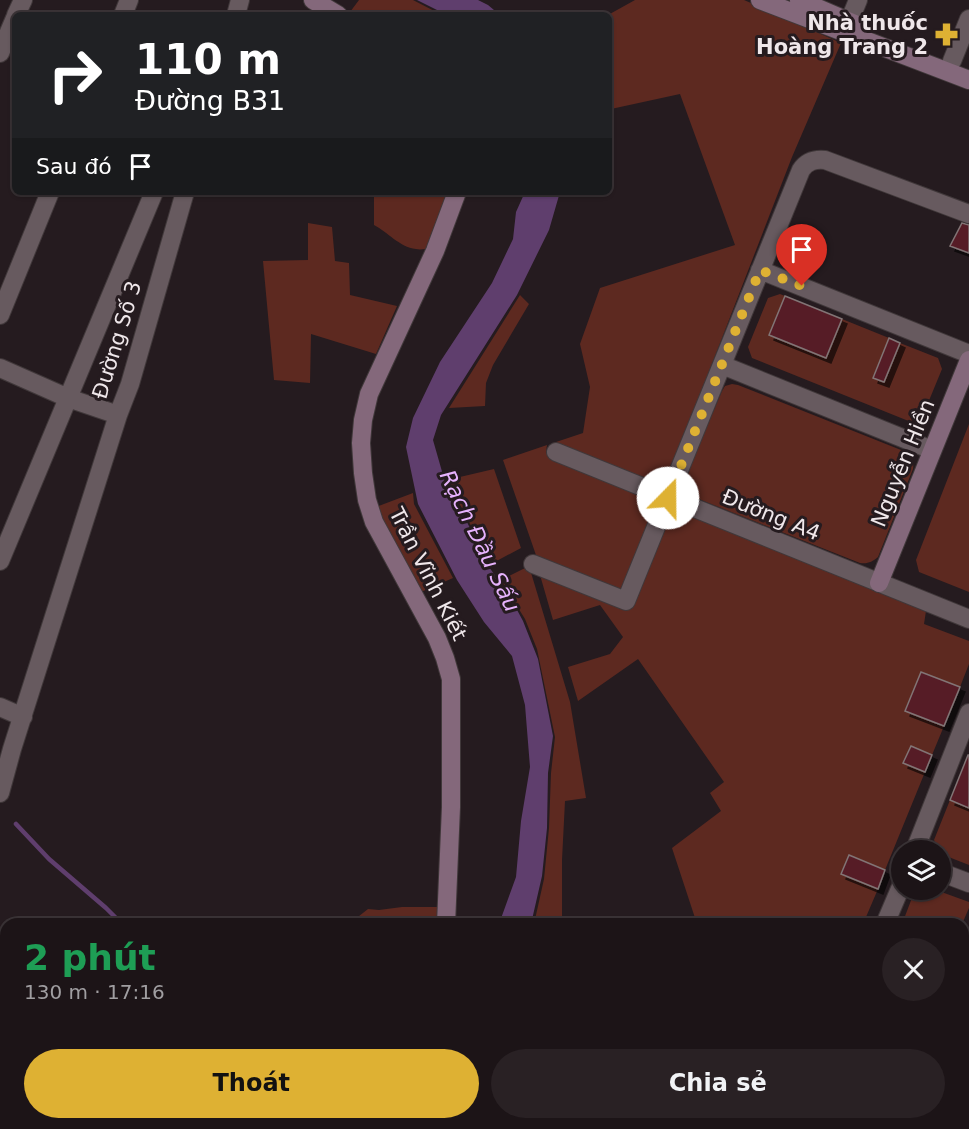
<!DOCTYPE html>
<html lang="vi">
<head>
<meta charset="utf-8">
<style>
  :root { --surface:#1c1417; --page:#292124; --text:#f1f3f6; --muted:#a09ea1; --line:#3a3336; --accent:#deb133 }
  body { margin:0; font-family:"DejaVu Sans",sans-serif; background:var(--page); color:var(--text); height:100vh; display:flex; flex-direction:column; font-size:22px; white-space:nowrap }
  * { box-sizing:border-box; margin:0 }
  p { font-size:20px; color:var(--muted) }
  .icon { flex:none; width:33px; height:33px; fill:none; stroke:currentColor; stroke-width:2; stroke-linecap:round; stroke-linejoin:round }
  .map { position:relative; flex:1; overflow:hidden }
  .panel { position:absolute; left:0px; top:918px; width:969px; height:212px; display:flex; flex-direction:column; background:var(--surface); border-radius:18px 18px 0 0; box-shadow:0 2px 4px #0004,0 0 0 2px var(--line) }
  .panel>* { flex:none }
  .guide { position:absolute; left:12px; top:12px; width:600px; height:183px; border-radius:9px; box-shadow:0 2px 4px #0004,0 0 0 2px var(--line); background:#202124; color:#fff; overflow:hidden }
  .fabs { position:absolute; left:891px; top:840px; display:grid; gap:12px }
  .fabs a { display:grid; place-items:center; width:60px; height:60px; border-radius:50%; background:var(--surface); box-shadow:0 2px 4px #0004,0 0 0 2px var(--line); font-size:30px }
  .pin { position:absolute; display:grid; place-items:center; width:51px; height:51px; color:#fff; margin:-62px -26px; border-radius:50% 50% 50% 0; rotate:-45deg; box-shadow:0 0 6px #0007 }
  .pin .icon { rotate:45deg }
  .me { position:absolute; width:66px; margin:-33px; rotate:22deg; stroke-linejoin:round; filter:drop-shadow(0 0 4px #0008) }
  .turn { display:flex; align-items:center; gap:21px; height:126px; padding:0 24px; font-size:27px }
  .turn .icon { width:78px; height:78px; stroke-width:2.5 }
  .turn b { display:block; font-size:42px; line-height:51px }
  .then { display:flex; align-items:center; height:57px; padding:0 24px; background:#0003; gap:12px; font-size:22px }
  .round { display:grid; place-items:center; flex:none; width:63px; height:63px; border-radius:32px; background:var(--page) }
  .summary { display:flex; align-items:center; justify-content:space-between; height:102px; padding:0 24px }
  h1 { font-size:36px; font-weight:700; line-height:45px; color:#1e9e55 }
  .action { display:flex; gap:12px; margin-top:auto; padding:12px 24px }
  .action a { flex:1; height:69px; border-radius:36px; background:var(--accent); color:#111; font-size:24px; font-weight:700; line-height:69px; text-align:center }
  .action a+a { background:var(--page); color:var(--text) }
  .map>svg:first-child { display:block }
  .green { fill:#5d2920 }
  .water { fill:#5f3e6d }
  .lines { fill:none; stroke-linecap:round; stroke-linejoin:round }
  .stream { stroke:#5f3e6d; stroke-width:4.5 }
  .building { fill:#571d28; stroke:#827475; stroke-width:1.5; filter:url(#shadow) }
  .street-casing { stroke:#40383a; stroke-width:20 }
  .secondary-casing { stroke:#40383a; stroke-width:20 }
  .street { stroke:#675a5f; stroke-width:18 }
  .secondary { stroke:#84687b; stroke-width:18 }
  .route { stroke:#deb133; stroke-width:10; stroke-dasharray:0 18 }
  .labels { text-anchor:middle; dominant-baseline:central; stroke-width:6; stroke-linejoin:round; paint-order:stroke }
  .poi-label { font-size:21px; font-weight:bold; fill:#efe7ea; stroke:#251b1f; text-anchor:end }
  .street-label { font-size:21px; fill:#efe7ea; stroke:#251b1f }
  .water-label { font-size:22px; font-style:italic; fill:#e6b2fd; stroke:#251b1f }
</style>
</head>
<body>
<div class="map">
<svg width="969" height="1129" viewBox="0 0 969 1129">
  <defs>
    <filter id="shadow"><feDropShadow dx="5" dy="5" stdDeviation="0" flood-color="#0009"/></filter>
  </defs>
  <rect width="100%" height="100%" fill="#251b1f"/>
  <path class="green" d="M 359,0 L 413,0 L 442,15 L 358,15 L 350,12 Z
    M 635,0 L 744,0 L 841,43 L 792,157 L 664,488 L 553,443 L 583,433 L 590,387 L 580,344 L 600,288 L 735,245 L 680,94 L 611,109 L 609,15 L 608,15 Z
    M 374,192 L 448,192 L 430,248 C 426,249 420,250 416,249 C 399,247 388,232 374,225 Z
    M 308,223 L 332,227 L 335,261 L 349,263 L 350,295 L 397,306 L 376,354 L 311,334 L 310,383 L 274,380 L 263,261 L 308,260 Z
    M 780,294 L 785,296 L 769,335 L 842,319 L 889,338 L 873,377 L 884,382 L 900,343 L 938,358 L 942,369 L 921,420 L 911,422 L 752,358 L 748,347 L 768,298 Z
    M 520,295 L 529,304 L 493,365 L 486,383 L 485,406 L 449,408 Z
    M 732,384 L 738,385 L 906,452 C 912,457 914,461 913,469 L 878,557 C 872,562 868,564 860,563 L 691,496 C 686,492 685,487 684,480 L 722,391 L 725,386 Z
    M 969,424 L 969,592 L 919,572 L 916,560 Z
    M 547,445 L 546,452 L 658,501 L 623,593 L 537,558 L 503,460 Z
    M 494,469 L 521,548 L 491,564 L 447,480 Z
    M 413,493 L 414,504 L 453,578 L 421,592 L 376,507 Z
    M 672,508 L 926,611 L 924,624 L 969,641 L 969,664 L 960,687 L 921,672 L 917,681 L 948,715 L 909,700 L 905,710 L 944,726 L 932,755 L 911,747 L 904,763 L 925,772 L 885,870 L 849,855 L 841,873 L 878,889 L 863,924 L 803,924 L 798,922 L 797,924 L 697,924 L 672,848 L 721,811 L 710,793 L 724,782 L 638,659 L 578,701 L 568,667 L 610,654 L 623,637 L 600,605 L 553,620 L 540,575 L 629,609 Z
    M 529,566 L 570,702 L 586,798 L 565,801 L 562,860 L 562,924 L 534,924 L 544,879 L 549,828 L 551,773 L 555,737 L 537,649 L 525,619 L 501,580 Z
    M 950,800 L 969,808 L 969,865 L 941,854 L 940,850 L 939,850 L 934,840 Z
    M 915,890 L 936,890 L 969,902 L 969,908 L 962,924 L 902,924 Z
    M 402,907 L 442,907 L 439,921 L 409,919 L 386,924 L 349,924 L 368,909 L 379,910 Z
    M 969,932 L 969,994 L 963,992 L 963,940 L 965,941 Z
    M 963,1030 L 969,1032 L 969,1085 L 963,1083 Z
    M 366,1124 L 403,1124 L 405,1129 L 369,1129 Z
    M 578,1124 L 633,1124 L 636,1129 L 580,1129 Z
    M 704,1124 L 884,1124 L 883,1129 L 790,1125 L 789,1129 L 709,1129 Z"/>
  <path class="water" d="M 417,0 L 478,0 L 488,5 L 500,15 L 447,15 Z
    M 525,192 L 560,192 L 549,230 L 517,295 L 441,415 L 433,440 L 445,482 L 465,518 L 489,567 L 509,595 L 523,621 L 538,659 L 553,736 L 548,773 L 547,828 L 542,876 L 531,924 L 499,924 L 516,877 L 521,821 L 530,767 L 525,705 L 512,656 L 484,622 L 457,580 L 418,504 L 406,447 L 413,418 L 440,362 L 492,283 L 513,239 L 516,212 Z
    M 547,1124 L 577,1124 L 579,1129 L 551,1129 Z"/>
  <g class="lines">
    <path class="stream" d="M 16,824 L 49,859 L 106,908 L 122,924
      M 263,1124 L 267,1129
      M 407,1124 L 409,1129"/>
  </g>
  <path class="building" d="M 962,223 L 969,225 L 969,253 L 950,246 Z
    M 785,296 L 842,319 L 826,358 L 769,335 Z
    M 889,338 L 900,343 L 884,382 L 873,378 Z
    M 921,672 L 960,687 L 944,726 L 905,711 Z
    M 911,746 L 932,755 L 925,772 L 903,763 Z
    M 968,755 L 969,755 L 969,808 L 950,800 Z
    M 849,855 L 885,870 L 878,889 L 841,874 Z"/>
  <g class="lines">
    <defs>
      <path id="street" d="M 16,15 L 23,0
        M 123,15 L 129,0
        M 236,15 L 240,0
        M 849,22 L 858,0
        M 0,53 L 15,18
        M 952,61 L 969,19
        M 760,270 L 969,354
        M 0,315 L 50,192
        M 722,365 L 932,450
        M 0,368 L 68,398 L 118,415 L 130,384 L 185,192
        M 556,452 L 969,619
        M 0,561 L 154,192
        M 533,564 L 626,601 L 801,170 C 807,161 815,159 825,160 L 969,214
        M 0,707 L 23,717
        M 0,793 L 12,749 L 118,415
        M 915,850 L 969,713
        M 940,872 L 969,883
        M 885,924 L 902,884
        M 963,1010 L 969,1012"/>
      <path id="secondary" d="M 313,0 L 338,15
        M 760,0 L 969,80
        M 799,0 L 864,28
        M 879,583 L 969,360
        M 446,924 L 451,807 L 451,679 L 445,658 L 437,638 L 374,522 L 367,500 L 363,473 L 361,443 L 363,420 L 369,394 L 435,251 L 457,192
        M 489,1124 L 490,1129"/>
    </defs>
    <use href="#street" class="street-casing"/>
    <use href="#secondary" class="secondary-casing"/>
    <use href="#street" class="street"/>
    <use href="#secondary" class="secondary"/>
  </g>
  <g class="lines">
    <path class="route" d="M 668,498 L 760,270 L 802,286"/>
  </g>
  <defs>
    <symbol id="pharmacy-bare" viewBox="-9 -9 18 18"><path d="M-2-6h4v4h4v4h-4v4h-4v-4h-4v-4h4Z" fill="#deb133" stroke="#251b1f" stroke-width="2.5" paint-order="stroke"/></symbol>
  </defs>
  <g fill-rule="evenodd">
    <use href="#pharmacy-bare" x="930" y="18" width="33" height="33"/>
  </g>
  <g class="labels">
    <g class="poi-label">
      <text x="928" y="23">Nhà thuốc<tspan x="928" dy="24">Hoàng Trang 2</tspan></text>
    </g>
    <g class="street-label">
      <text transform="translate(117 340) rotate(-73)">Đường Số 3</text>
      <text transform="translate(903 463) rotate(-68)">Nguyễn Hiền</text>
      <text transform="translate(771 515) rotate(22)">Đường A4</text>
      <text transform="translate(428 574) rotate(63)">Trần Vĩnh Kiết</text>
    </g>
    <g class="water-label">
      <text transform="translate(480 541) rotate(64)">Rạch Đầu Sấu</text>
    </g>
  </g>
</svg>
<div class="fabs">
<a><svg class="icon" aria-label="layers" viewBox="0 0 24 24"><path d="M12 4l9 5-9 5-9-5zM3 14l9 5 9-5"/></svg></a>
</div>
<div class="pin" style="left:802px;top:286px;background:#d93025"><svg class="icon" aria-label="arrive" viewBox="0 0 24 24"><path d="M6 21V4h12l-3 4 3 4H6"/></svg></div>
<svg class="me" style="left:668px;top:498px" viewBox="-20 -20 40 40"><circle r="19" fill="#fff"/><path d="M0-13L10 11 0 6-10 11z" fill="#deb133"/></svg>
<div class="guide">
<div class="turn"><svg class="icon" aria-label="right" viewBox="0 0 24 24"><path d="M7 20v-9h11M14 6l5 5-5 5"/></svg><div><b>110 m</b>Đường B31</div></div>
<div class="then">Sau đó<svg class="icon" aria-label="arrive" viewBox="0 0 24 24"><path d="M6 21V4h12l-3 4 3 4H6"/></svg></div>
</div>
<section class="panel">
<div class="summary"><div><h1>2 phút</h1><p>130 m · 17:16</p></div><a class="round"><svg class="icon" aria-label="close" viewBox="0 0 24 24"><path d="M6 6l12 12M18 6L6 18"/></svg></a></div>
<div class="action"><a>Thoát</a><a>Chia sẻ</a></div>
</section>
</div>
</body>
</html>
